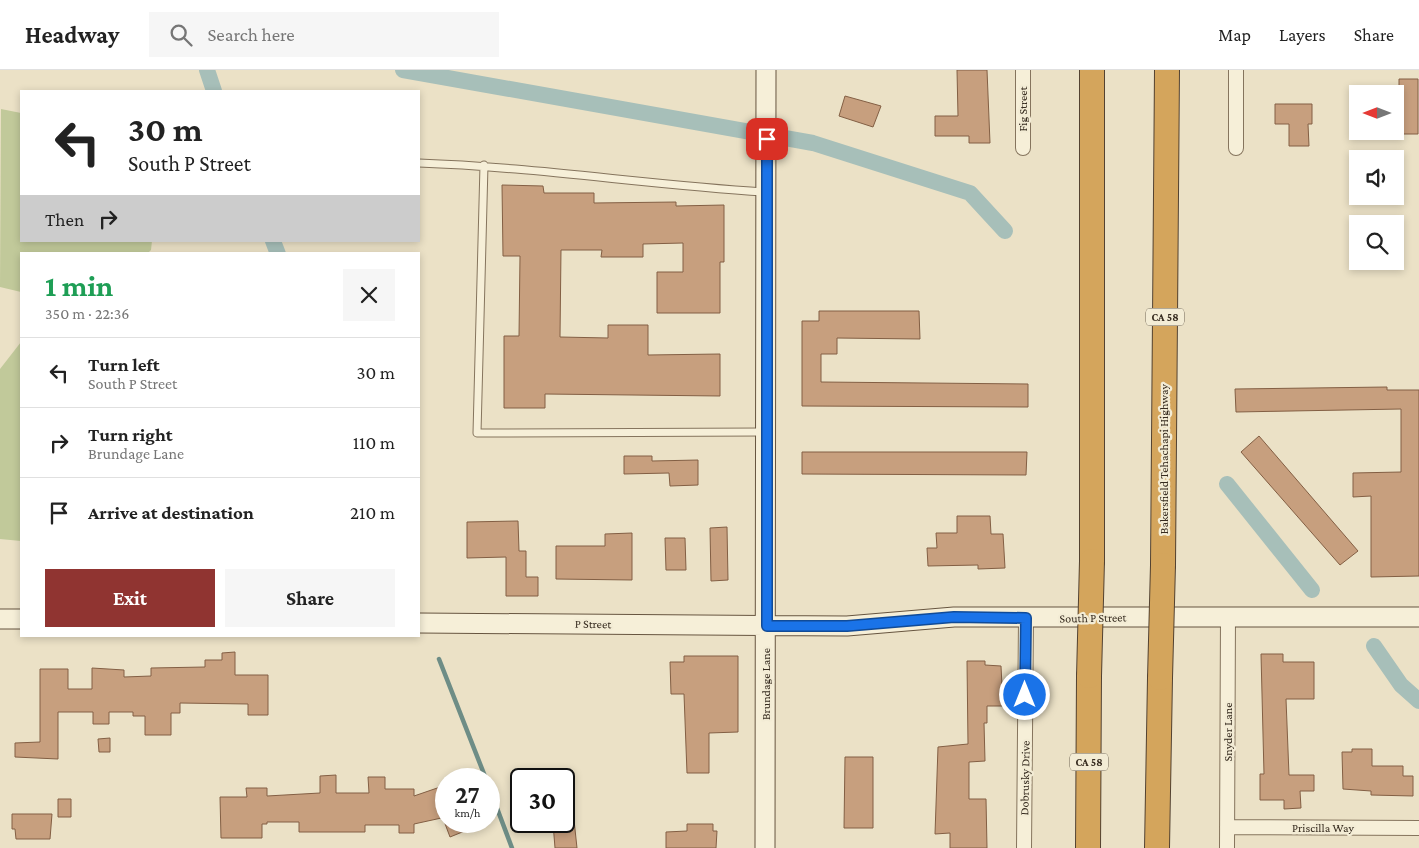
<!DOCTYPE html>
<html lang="en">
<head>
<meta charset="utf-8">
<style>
  :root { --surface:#fff; --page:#f6f6f6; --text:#222; --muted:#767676; --line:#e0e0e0; --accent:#903431 }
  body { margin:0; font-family:"Crimson Pro",serif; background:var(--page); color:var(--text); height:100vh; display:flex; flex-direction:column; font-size:19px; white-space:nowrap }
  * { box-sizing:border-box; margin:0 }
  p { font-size:16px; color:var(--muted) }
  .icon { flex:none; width:28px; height:28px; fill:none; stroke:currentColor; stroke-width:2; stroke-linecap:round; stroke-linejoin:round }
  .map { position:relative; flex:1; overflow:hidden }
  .sheet { position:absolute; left:20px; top:182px; width:400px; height:385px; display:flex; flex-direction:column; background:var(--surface); border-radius:0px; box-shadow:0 2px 8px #0003 }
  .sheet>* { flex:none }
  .hud { position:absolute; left:20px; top:20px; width:400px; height:152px; border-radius:0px; box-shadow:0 2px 8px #0003; background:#fff; color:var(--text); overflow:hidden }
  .needle { width:32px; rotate:270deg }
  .buttons { position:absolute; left:1349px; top:15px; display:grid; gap:10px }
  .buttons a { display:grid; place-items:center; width:55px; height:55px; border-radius:0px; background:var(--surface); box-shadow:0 2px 8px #0003; font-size:25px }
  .speed { position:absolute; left:435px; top:698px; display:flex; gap:10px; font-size:25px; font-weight:700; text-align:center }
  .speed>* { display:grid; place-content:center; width:65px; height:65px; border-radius:50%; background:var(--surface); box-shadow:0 2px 8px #0003; line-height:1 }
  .speed small { font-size:12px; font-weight:400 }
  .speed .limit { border:2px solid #111; border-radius:8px; background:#fff; color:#111 }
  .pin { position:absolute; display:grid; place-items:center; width:42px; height:42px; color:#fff; margin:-21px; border-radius:10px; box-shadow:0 2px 8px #0006 }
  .me { position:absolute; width:55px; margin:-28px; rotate:0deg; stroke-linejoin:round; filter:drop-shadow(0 0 4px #0008) }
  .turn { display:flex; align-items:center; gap:18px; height:105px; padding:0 25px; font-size:22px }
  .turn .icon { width:65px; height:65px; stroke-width:2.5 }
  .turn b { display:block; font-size:35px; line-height:42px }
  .then { display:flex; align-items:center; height:48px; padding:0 25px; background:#0003; gap:10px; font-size:19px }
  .round { display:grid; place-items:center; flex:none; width:52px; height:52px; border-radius:0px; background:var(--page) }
  .summary { display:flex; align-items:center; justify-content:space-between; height:85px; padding:0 25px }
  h1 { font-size:30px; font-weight:700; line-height:38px; color:#1e9e55 }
  .action { display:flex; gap:10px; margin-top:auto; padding:10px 25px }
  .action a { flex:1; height:58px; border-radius:0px; background:var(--accent); color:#fff; font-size:20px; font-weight:700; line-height:58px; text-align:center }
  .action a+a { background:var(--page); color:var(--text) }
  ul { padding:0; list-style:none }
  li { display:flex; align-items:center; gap:15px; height:70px; padding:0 25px; border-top:1px solid var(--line) }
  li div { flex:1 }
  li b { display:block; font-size:19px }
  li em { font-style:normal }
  header { display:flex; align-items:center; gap:30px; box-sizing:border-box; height:70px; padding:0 25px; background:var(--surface); border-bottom:1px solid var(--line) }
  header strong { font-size:24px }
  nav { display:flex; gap:28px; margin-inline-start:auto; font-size:18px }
  .search { width:350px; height:45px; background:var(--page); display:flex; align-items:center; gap:12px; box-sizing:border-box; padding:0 18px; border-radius:0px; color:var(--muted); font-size:19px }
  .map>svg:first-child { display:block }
  .green { fill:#c1c99a }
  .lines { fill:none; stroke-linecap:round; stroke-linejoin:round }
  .stream { stroke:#6e8d86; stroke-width:4.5 }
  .canal { stroke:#a7bfb9; stroke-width:16 }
  .building { fill:#c79f7e; stroke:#835f44 }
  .lane-casing { stroke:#85745d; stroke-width:9 }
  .street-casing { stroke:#85745d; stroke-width:16 }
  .secondary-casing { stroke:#675540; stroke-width:21 }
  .highway-casing { stroke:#534231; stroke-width:26 }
  .lane { stroke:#f6efd8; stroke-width:7 }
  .street { stroke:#f6efd8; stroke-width:14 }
  .secondary { stroke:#f6efd8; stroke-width:19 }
  .highway { stroke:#d4a55c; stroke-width:24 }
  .highway-bridge-casing { stroke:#534231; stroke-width:26; stroke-linecap:butt }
  .highway-bridge { stroke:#d4a55c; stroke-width:24 }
  .route-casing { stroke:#114b97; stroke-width:12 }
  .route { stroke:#1a73e8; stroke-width:9 }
  .labels { text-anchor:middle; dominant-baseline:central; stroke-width:4.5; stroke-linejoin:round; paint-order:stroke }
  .shield { fill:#f3ecd5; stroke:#6f6556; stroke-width:1 }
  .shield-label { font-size:11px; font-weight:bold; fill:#362b1f }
  .street-label { font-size:12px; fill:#362b1f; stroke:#f3ecd5 }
</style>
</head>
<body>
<header>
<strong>Headway</strong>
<div class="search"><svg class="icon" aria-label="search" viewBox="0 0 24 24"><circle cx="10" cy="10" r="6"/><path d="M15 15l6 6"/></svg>Search here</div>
<nav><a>Map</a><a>Layers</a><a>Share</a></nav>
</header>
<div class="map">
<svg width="1419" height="778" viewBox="0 0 1419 778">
  <rect width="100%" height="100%" fill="#ebe1c6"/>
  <path class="green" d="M 1,39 L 21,43 L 21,171 L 152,171 L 151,180 L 147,184 L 21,184 L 21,222 L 0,217 Z
    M 21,272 L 21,471 L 0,469 L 0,299 Z"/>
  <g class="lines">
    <path class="stream" d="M 439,589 L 486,709
      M 489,717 L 512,778"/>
    <path class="canal" d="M 207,0 L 214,21
      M 403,0 L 813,73 L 970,123 L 1005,161
      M 273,171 L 278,184
      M 1227,414 L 1312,520
      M 1374,576 L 1401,615 L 1419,631"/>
  </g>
  <path class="building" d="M 957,0 L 987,0 L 990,73 L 969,73 L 969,66 L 935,66 L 935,46 L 958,46 Z
    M 1399,9 L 1418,9 L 1418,64 L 1395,64 L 1395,33 L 1399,33 Z
    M 845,26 L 881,36 L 873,57 L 839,46 Z
    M 1275,34 L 1312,34 L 1312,54 L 1308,54 L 1309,76 L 1289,76 L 1289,54 L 1275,54 Z
    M 502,115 L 543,116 L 544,123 L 594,123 L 594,133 L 676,132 L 676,136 L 724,135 L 724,192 L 720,192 L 720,243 L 657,243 L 657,202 L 683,202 L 683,173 L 643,174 L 643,187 L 601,187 L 602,180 L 561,180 L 560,267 L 608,268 L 608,255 L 648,255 L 648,285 L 720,284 L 720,326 L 545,324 L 545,338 L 504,338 L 504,266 L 519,266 L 520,186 L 503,186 Z
    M 819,241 L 919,241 L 920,269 L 837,268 L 837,284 L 821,284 L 821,312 L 1028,314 L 1028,337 L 802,336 L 802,251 L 819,251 Z
    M 1387,317 L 1387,320 L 1419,320 L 1419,506 L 1371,507 L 1371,426 L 1353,427 L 1353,403 L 1401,402 L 1401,339 L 1236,342 L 1235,319 Z
    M 1259,366 L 1358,481 L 1340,495 L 1241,382 Z
    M 802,382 L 1027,382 L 1026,405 L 802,404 Z
    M 624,386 L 652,386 L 652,391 L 698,390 L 698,415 L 670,416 L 669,403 L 624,404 Z
    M 957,446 L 990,446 L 991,464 L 1003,464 L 1005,498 L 978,499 L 978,495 L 928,496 L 927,478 L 937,478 L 936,463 L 957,463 Z
    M 518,451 L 519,481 L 526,481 L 526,507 L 538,507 L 538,526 L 506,526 L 506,487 L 467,488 L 467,452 Z
    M 727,457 L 728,510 L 711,511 L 710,458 Z
    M 632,463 L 632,510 L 556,509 L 556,476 L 605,476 L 605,464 Z
    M 665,468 L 685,468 L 686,500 L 666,500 Z
    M 235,582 L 235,605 L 268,605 L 268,645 L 248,645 L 248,634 L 180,633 L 180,643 L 171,643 L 171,665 L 145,665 L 145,646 L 133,646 L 133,642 L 109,642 L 109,654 L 93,654 L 93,642 L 58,642 L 58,689 L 15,687 L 15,673 L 40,672 L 40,599 L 68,599 L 68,619 L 92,619 L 92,598 L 124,600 L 124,607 L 151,606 L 151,598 L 205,597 L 205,590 L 222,590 L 222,583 Z
    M 1261,584 L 1283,584 L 1283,592 L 1314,592 L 1314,629 L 1286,629 L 1289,705 L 1314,705 L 1314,721 L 1300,721 L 1301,738 L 1284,739 L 1284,730 L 1260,730 L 1260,704 L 1264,704 Z
    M 684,586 L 738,586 L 738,662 L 709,663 L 709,703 L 687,703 L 684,624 L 671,624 L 670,592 L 684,592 Z
    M 967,591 L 985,591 L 985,595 L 1001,596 L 1003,636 L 987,636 L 987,653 L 984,653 L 985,691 L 969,692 L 969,729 L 986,729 L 987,778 L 950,778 L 950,763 L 935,764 L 938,677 L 968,674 Z
    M 110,668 L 110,682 L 99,682 L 98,669 Z
    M 1352,679 L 1372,679 L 1372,696 L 1403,696 L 1403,706 L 1413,706 L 1413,726 L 1371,725 L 1371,721 L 1343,719 L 1342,682 L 1352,682 Z
    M 845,687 L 873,687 L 873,758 L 844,758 Z
    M 336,705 L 336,723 L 369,723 L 368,707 L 385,707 L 385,719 L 414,719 L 414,726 L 446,715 L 446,747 L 414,754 L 414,763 L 399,763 L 399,755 L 365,755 L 365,762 L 299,762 L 299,752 L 267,752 L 267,754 L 262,754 L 262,768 L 221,768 L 220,727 L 247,727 L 246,718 L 267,718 L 267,726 L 320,723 L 320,706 Z
    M 58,729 L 71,729 L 71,747 L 58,747 Z
    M 12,744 L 52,744 L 50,769 L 16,769 L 15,759 L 12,759 Z
    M 574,750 L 577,778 L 555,778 L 553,753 Z
    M 444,751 L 487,751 L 487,752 L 450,767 Z
    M 687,754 L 713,754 L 713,761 L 717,761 L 716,778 L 666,778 L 666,762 L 687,761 Z"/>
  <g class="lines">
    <defs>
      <path id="lane" d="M 419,93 C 534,97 649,115 764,122
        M 484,95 L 477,363 L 764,362"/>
      <path id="street" d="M 1023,0 L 1023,78
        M 1236,0 L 1236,78
        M 1227,757 L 1419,758
        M 1024,778 L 1026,548
        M 1227,778 L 1228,546"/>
      <path id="secondary" d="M 0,549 L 21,549
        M 419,553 L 847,556 L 954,547 L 1419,547
        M 765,778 L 766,0"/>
      <path id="highway" d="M 1092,0 L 1092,491
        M 1163,495 L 1167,0
        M 1088,778 L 1089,606
        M 1157,778 L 1160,608"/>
    </defs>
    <use href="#lane" class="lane-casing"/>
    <use href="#street" class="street-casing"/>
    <use href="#secondary" class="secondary-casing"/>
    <use href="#highway" class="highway-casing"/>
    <use href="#lane" class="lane"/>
    <use href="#street" class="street"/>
    <use href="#secondary" class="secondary"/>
    <use href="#highway" class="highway"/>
    <defs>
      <path id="highway-bridge" d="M 1089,606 L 1092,491
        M 1160,608 L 1163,495"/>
    </defs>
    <use href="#highway-bridge" class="highway-bridge-casing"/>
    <use href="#highway-bridge" class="highway-bridge"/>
  </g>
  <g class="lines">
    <defs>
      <path id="route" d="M 767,69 L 767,556 L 847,556 L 954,547 L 1026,548 L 1025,625"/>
    </defs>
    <use href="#route" class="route-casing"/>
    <use href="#route" class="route"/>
  </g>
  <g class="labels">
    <g class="shield">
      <rect x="1146" y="238.5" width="38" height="17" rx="4"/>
      <rect x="1070" y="683.5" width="38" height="17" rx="4"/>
    </g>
    <g class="shield-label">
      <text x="1165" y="247">CA 58</text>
      <text x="1089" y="692">CA 58</text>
    </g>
    <g class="street-label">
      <text transform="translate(1023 39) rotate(-90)">Fig Street</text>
      <text transform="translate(1164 389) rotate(-90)">Bakersfield Tehachapi Highway</text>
      <text transform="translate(1093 548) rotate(-1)">South P Street</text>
      <text transform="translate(593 554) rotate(1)">P Street</text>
      <text transform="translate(766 614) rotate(-90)">Brundage Lane</text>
      <text transform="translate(1228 662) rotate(-90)">Snyder Lane</text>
      <text transform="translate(1025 708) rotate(-89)">Dobrusky Drive</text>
      <text x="1323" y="758">Priscilla Way</text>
    </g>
  </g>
</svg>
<div class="buttons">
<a><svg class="needle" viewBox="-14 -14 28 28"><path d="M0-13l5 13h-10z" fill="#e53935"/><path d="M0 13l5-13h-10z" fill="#767676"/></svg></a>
<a><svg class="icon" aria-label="sound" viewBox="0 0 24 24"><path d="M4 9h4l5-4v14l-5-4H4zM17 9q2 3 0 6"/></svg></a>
<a><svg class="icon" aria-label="search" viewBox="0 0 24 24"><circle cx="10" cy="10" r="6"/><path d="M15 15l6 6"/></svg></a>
</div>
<div class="speed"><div>27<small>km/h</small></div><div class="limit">30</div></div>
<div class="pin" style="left:767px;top:69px;background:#d93025"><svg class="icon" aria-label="arrive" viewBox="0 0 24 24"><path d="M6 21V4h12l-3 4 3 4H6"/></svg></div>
<svg class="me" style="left:1025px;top:625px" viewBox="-20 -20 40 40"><circle r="17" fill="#1a73e8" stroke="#fff" stroke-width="3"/><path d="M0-11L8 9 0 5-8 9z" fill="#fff"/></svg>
<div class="hud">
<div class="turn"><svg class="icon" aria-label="left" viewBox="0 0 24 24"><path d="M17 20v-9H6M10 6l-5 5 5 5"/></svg><div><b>30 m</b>South P Street</div></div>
<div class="then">Then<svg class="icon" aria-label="right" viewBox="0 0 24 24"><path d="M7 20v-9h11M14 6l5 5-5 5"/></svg></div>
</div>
<section class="sheet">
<div class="summary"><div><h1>1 min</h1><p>350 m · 22:36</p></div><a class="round"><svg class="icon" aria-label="close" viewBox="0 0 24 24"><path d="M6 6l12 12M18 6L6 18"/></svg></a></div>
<ul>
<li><svg class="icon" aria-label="left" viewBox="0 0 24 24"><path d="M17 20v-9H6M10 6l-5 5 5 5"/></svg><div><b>Turn left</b><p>South P Street</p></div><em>30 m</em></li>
<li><svg class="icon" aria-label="right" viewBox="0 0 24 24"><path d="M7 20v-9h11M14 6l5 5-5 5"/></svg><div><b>Turn right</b><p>Brundage Lane</p></div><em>110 m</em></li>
<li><svg class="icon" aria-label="arrive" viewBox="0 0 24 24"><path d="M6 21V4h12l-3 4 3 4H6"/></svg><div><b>Arrive at destination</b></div><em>210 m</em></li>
</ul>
<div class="action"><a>Exit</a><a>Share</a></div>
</section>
</div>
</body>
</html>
